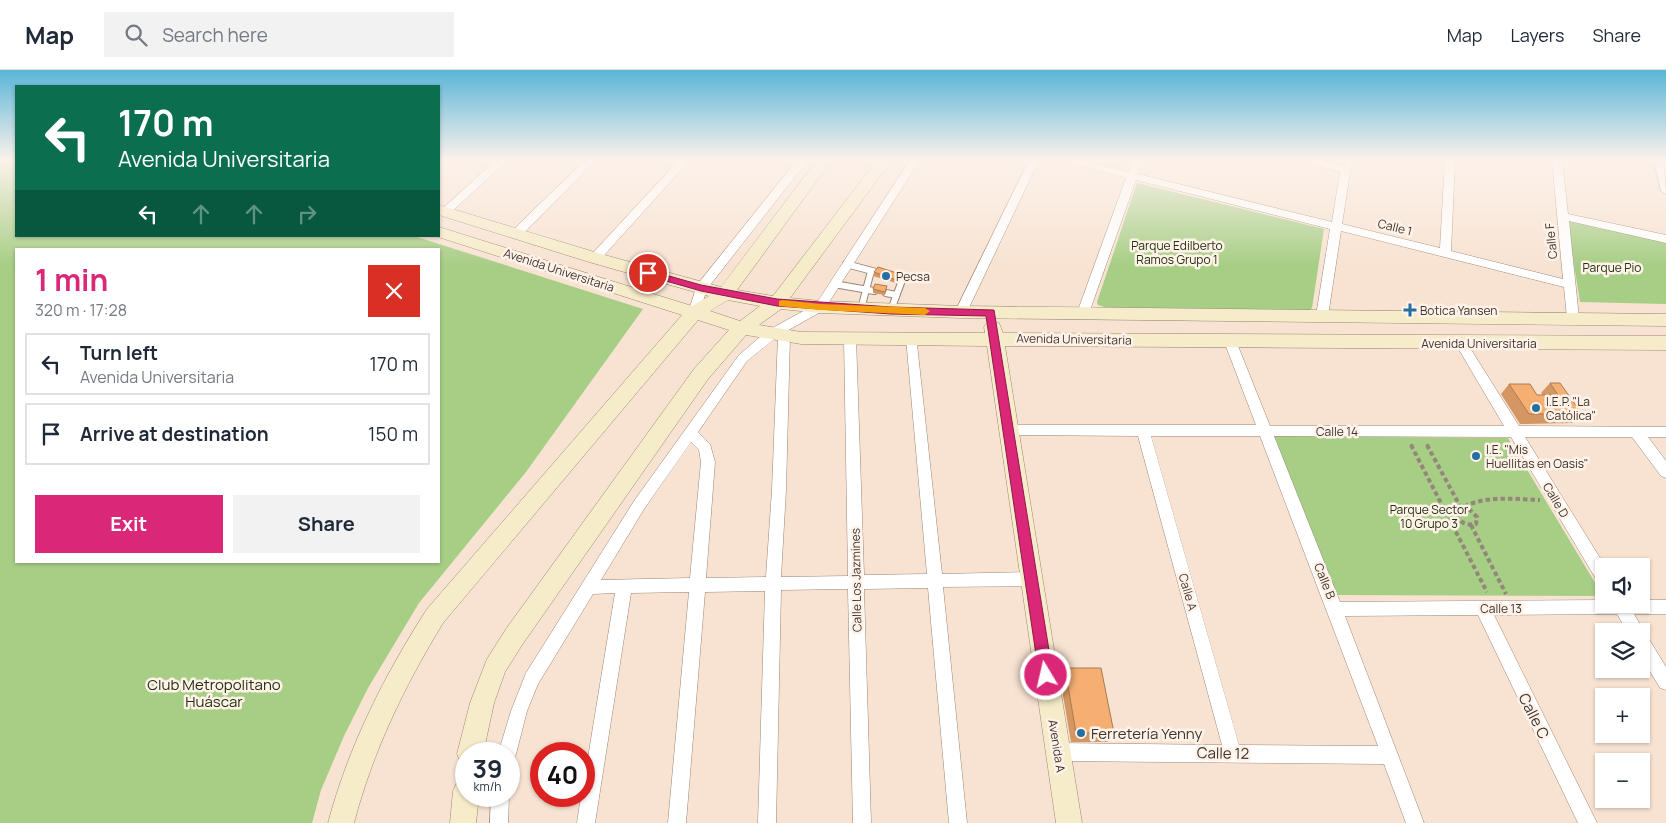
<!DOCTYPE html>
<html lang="en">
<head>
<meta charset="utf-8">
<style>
  :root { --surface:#fff; --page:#f2f2f3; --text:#1f2937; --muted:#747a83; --line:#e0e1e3; --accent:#db2777 }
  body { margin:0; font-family:Manrope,sans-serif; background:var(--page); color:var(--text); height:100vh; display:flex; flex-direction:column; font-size:19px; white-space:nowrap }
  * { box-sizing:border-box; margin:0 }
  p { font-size:16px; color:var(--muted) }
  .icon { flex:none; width:28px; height:28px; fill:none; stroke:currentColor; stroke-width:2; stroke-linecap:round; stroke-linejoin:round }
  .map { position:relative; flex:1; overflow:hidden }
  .side { position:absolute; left:15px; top:178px; width:425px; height:315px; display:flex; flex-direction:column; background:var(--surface); border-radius:0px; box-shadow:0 1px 4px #0004 }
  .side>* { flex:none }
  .hud { position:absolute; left:15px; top:15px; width:425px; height:152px; border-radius:0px; box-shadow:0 1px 4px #0004; background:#0b6e4f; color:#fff; overflow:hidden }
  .fabs { position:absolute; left:1595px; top:488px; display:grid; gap:10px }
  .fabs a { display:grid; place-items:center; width:55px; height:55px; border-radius:0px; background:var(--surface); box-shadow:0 1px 4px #0004; font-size:25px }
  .speed { position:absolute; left:455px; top:672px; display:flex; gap:10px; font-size:25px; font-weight:700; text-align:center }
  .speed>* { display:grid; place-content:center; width:65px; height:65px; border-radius:50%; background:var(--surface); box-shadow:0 1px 4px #0004; line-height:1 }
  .speed small { font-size:12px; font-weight:400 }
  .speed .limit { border:8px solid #d22; background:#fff; color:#111 }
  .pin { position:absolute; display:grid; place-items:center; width:42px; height:42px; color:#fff; margin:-21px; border:2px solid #fff; border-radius:50%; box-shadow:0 1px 5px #0007 }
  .me { position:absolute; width:55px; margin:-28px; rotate:351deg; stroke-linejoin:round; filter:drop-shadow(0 0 4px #0008) }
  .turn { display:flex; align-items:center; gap:18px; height:105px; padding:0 20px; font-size:22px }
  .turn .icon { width:65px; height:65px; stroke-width:2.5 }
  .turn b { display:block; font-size:35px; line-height:42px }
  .lanes { display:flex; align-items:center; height:48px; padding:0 20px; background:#0003; justify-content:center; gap:25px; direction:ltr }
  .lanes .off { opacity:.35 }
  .round { display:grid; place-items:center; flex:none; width:52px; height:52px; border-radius:0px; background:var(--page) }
  .head { display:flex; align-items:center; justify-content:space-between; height:85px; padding:0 20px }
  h1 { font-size:30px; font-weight:700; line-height:38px; color:var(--accent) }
  .button { display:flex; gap:10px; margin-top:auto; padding:10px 20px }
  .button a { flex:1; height:58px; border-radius:0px; background:var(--accent); color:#fff; font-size:20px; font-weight:700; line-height:58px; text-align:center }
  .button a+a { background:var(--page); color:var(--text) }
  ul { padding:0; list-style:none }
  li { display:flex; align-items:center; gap:15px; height:62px; margin:0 10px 8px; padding:0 10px; border:2px solid var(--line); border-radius:0px }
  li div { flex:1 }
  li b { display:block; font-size:19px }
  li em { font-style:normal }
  header { display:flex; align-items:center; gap:30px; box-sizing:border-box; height:70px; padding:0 25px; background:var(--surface); border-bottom:1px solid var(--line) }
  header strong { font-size:24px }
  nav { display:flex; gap:28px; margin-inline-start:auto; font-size:18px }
  .search { width:350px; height:45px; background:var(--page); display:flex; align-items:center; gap:12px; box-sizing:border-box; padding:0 18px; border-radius:0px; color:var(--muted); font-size:19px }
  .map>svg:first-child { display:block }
  .green { fill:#a7ce85; fill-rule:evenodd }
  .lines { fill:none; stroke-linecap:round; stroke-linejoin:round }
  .lane-casing { stroke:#998677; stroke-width:8 }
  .street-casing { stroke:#998677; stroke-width:1 }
  .secondary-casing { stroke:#998677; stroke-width:1 }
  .path-far1 { stroke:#94867a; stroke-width:2.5; stroke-dasharray:3 2; stroke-linecap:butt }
  .path { stroke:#94867a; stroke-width:4; stroke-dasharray:4.5 3; stroke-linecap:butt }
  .lane { stroke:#fff; stroke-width:6 }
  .street { fill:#fff; fill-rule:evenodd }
  .secondary { fill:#f6ecc9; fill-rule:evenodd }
  .wall { fill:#d49662 }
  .shaded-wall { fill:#ac7a50 }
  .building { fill:#f6af72; stroke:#ac7a50 }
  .route { fill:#db2777; stroke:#8e194d }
  .slow { fill:#f59e0b }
  .poi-dot { fill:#256fa2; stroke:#fff2e8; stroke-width:2 }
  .labels { text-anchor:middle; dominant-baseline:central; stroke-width:5; stroke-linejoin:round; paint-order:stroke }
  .street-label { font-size:12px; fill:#3d352e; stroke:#fff2e8 }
  .park-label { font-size:12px; fill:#213111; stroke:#fff2e8 }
  .poi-label { font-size:12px; fill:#3d352e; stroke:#fff2e8; text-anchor:start }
  .near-park-label { font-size:15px; fill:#213111; stroke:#fff2e8 }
  .near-street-label { font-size:15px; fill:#3d352e; stroke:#fff2e8 }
  .near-poi-label { font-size:15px; fill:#3d352e; stroke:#fff2e8; text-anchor:start }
</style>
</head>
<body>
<header>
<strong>Map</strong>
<div class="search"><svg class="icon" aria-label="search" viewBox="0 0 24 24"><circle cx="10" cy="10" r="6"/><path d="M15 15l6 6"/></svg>Search here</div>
<nav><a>Map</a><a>Layers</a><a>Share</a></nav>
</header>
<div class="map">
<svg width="1666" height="753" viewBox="0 0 1666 753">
  <rect width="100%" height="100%" fill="#f8e3d2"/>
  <path class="green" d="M 0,90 L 16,90 L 16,166 L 414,166 L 643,239 L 526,402 L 419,533 L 368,618 L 344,666 L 321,720 L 312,753 L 0,753 ZM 16,179 L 439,179 L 439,491 L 16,491 Z
    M 1137,113 L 1324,159 L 1312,238 L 1308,241 L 1110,239 L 1098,235 L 1097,232 Z
    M 1567,150 L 1666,172 L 1666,234 L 1580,232 Z
    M 1272,366 L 1508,368 L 1603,526 L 1331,525 Z"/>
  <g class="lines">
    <defs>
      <path id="lane" d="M 846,194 L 876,202
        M 834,214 L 874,221
        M 886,223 L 896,225
        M 861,239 L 871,201
        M 891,240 L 901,213 L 898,210"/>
      <path id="street" d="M 496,90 L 508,90 L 449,144 L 441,144 L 440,142 L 441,140 Z
        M 585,90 L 596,90 L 520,167 L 512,167 L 510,164 L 512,161 Z
        M 679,90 L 690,90 L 599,191 L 591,191 L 589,188 L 591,185 Z
        M 797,90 L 808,90 L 707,219 L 698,246 L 690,246 L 688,243 L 697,215 Z
        M 910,90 L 920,90 L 824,240 L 785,262 L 790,266 L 786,420 L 781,507 L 848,506 L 844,268 L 850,264 L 856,268 L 864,505 L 927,504 L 906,268 L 912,264 L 916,265 L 942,504 L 1031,502 L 1036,504 L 1039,509 L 1036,514 L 1031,516 L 943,517 L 967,753 L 949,753 L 928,518 L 864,519 L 871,753 L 853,753 L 848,519 L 781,520 L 776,753 L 758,753 L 765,521 L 705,522 L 686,753 L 668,753 L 689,522 L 631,523 L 595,753 L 577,753 L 581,726 L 584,726 L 584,712 L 615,523 L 593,524 L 538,614 L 527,641 L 516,684 L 513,690 L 509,692 L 509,684 L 498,684 L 511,641 L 526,603 L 634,431 L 739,285 L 767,261 L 816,234 ZM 778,266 L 772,420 L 766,507 L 706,508 L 715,392 L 710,374 L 698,362 L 747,291 ZM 691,372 L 699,380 L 701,392 L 690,508 L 601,510 L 644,439 Z
        M 1029,90 L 1039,90 L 967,242 L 965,245 L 957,245 L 955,242 Z
        M 1062,90 L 1081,90 L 1128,102 L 1133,90 L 1143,90 L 1138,104 L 1332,152 L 1340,102 L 1301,90 L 1320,90 L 1341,96 L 1342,90 L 1352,90 L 1342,154 L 1440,178 L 1445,90 L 1455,90 L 1451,181 L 1563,209 L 1552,90 L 1562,90 L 1568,144 L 1666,165 L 1666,173 L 1569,151 L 1579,248 L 1573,252 L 1567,248 L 1564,217 L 1341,161 L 1328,246 L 1322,250 L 1316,246 L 1330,159 L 1136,110 L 1089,243 L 1083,247 L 1077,243 L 1126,108 Z
        M 1654,90 L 1664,90 L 1666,124 L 1661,121 Z
        M 1230,267 L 1234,268 L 1236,271 L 1270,356 L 1504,356 L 1455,273 L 1457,270 L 1465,270 L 1519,356 L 1666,357 L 1666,367 L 1648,367 L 1666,391 L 1666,408 L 1661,406 L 1632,367 L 1525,367 L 1605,496 L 1604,516 L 1599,514 L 1511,367 L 1274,366 L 1340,532 L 1604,530 L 1604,534 L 1641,534 L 1641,530 L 1666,530 L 1666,544 L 1634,544 L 1644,561 L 1643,564 L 1647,566 L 1666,597 L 1666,620 L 1660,618 L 1641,586 L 1641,561 L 1627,561 L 1617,544 L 1494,545 L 1597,753 L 1578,753 L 1478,545 L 1345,546 L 1424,753 L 1406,753 L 1384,694 L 1058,691 L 1052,688 L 1049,682 L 1052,676 L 1058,673 L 1222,675 L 1138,366 L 1008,365 L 1003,364 L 1001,360 L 1003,356 L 1008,355 L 1256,355 L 1224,271 L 1226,268 ZM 1151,366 L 1260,366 L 1378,676 L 1239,675 Z
        M 491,726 L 509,726 L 508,753 L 490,753 Z"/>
      <path id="secondary" d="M 817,90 L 832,90 L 737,220 L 773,226 L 877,90 L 892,90 L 790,228 L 820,231 L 961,236 L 1666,244 L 1666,256 L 961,248 L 820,243 L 781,239 L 759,255 L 801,262 L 985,263 L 984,257 L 987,253 L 993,251 L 999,253 L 1003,263 L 1666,266 L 1666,280 L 1005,276 L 1082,753 L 1056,753 L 987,276 L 801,274 L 746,265 L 708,309 L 522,575 L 505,602 L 494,633 L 483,684 L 466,684 L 466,695 L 461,693 L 457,684 L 470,633 L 487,589 L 506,559 L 694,299 L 729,260 L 698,250 L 443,553 C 404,617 373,681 354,753 L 328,753 C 349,675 384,606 427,539 L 682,245 L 435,166 L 439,166 L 439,157 L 692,236 L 709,226 L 589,192 L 439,145 L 439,135 L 601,184 L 721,217 ZM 728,230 L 760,236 L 740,251 L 710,241 Z
        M 466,708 L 466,726 L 479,726 L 476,753 L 450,753 L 453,721 L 457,712 Z"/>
    </defs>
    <use href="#lane" class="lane-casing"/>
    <use href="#street" class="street-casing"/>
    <use href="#secondary" class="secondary-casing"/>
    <path class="path-far1" d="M 1411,374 L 1412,376
      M 1427,374 L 1428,376"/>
    <path class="path" d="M 1411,375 L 1487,522
      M 1427,375 L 1461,438 C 1485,425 1513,429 1540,430
      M 1461,438 L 1470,440 L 1477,447 L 1476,454 C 1466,456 1458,452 1455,442 Z
      M 1471,455 L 1506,524"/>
    <use href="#lane" class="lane"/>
    <use href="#street" class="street"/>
    <use href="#secondary" class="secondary"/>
  </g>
  <path class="wall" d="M 874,202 L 900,207 L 896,213 L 873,206 Z
    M 873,219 L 887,220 L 885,225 L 873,223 Z
    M 1550,313 L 1582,344 L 1572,353 L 1520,354 L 1501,324 L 1509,314 L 1537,325 L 1543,325 L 1541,323 Z
    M 1065,598 L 1114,663 L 1108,672 L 1071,672 L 1060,608 Z"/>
  <path class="shaded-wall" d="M 900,204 L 900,207 L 896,213 L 896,210 Z"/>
  <path class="building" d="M 878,197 L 900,204 L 896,210 L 874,202 Z
    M 875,214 L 887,216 L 885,222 L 873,219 Z
    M 1550,313 L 1560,313 L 1582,344 L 1529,344 L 1509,314 L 1530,314 L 1537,325 L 1558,325 Z
    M 1065,598 L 1101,598 L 1114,663 L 1076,663 Z"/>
  <linearGradient id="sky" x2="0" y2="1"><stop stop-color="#5ab5d8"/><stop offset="0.46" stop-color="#fcf2eb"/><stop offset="1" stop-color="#fcf2eb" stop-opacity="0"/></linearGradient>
  <rect width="1666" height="196" fill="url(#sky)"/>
  <path class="route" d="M 648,200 L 701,215 L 777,229 L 891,237 L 994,240 L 1053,605 L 1051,610 L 1046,611 L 1041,610 L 1039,605 L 986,246 L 891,244 L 777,236 L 701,221 L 645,205 L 643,203 Z"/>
  <path class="slow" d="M 783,230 L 820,234 L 925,238 L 930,241 L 925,245 L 820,240 L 779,236 L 779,231 Z"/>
  <g class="poi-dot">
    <circle cx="886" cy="206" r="5"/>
    <path d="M1407.5 232.5h5v5h5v5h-5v5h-5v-5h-5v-5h5z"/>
    <circle cx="1536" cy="338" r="5"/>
    <circle cx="1476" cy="386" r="5"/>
    <circle cx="1081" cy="663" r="5"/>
  </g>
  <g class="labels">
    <g class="street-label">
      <text transform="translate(1395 157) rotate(14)">Calle 1</text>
      <text transform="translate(1551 171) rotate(-96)">Calle F</text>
      <text transform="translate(559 200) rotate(18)">Avenida Universitaria</text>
      <text transform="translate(1074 269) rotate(1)">Avenida Universitaria</text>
      <text x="1479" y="273">Avenida Universitaria</text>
      <text x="1337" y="361">Calle 14</text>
      <text transform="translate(1556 430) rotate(59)">Calle D</text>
      <text transform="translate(856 510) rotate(-91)">Calle Los Jazmines</text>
      <text transform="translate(1325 511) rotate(68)">Calle B</text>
      <text transform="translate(1188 522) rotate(74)">Calle A</text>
      <text x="1501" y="538">Calle 13</text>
      <text transform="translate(1057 676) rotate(81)">Avenida A</text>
    </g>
    <g class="park-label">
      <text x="1177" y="175">Parque Edilberto<tspan x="1177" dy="14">Ramos Grupo 1</tspan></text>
      <text x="1612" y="197">Parque Pio</text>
      <text x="1429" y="439">Parque Sector<tspan x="1429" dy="14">10 Grupo 3</tspan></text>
    </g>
    <g class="poi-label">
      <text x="896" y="206">Pecsa</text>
      <text x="1420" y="240">Botica Yansen</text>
      <text x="1546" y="331">I.E.P. "La<tspan x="1546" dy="14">Católica"</tspan></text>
      <text x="1486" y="379">I.E. "Mis<tspan x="1486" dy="14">Huellitas en Oasis"</tspan></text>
    </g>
    <g class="near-park-label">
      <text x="214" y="614">Club Metropolitano<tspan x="214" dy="17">Huáscar</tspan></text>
    </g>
    <g class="near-street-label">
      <text transform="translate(1534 646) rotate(63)">Calle C</text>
      <text transform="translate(1223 683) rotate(1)">Calle 12</text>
    </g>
    <g class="near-poi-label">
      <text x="1091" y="663">Ferretería Yenny</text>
    </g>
  </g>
</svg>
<div class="fabs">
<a><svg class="icon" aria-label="sound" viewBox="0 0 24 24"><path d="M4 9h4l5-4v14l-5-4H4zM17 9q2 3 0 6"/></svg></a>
<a><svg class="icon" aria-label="layers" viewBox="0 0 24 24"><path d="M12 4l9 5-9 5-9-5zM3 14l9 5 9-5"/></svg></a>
<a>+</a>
<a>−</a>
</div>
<div class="speed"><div>39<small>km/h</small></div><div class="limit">40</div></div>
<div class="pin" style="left:648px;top:203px;background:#d93025"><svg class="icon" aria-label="arrive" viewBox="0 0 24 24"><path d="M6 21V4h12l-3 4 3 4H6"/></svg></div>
<svg class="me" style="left:1046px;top:605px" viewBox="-20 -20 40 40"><circle r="17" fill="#db2777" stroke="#fff" stroke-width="3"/><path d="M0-11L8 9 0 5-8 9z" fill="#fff"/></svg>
<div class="hud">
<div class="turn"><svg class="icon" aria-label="left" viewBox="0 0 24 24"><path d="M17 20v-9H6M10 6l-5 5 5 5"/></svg><div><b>170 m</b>Avenida Universitaria</div></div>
<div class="lanes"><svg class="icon" aria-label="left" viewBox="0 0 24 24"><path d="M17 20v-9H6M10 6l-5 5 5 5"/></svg><svg class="icon off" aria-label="ahead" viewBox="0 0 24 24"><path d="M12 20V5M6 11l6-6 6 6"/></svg><svg class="icon off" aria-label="ahead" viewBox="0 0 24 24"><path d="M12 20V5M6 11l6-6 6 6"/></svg><svg class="icon off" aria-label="right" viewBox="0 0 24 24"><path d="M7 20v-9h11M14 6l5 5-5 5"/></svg></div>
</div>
<section class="side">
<div class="head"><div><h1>1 min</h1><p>320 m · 17:28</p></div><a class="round" style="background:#d93025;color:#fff"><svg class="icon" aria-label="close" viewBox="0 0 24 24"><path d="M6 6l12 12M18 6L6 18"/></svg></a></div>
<ul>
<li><svg class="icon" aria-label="left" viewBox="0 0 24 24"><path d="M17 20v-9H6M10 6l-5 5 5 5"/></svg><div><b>Turn left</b><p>Avenida Universitaria</p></div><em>170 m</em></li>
<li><svg class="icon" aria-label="arrive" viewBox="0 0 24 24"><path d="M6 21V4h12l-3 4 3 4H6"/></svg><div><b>Arrive at destination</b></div><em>150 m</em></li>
</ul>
<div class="button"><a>Exit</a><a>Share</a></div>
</section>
</div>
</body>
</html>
